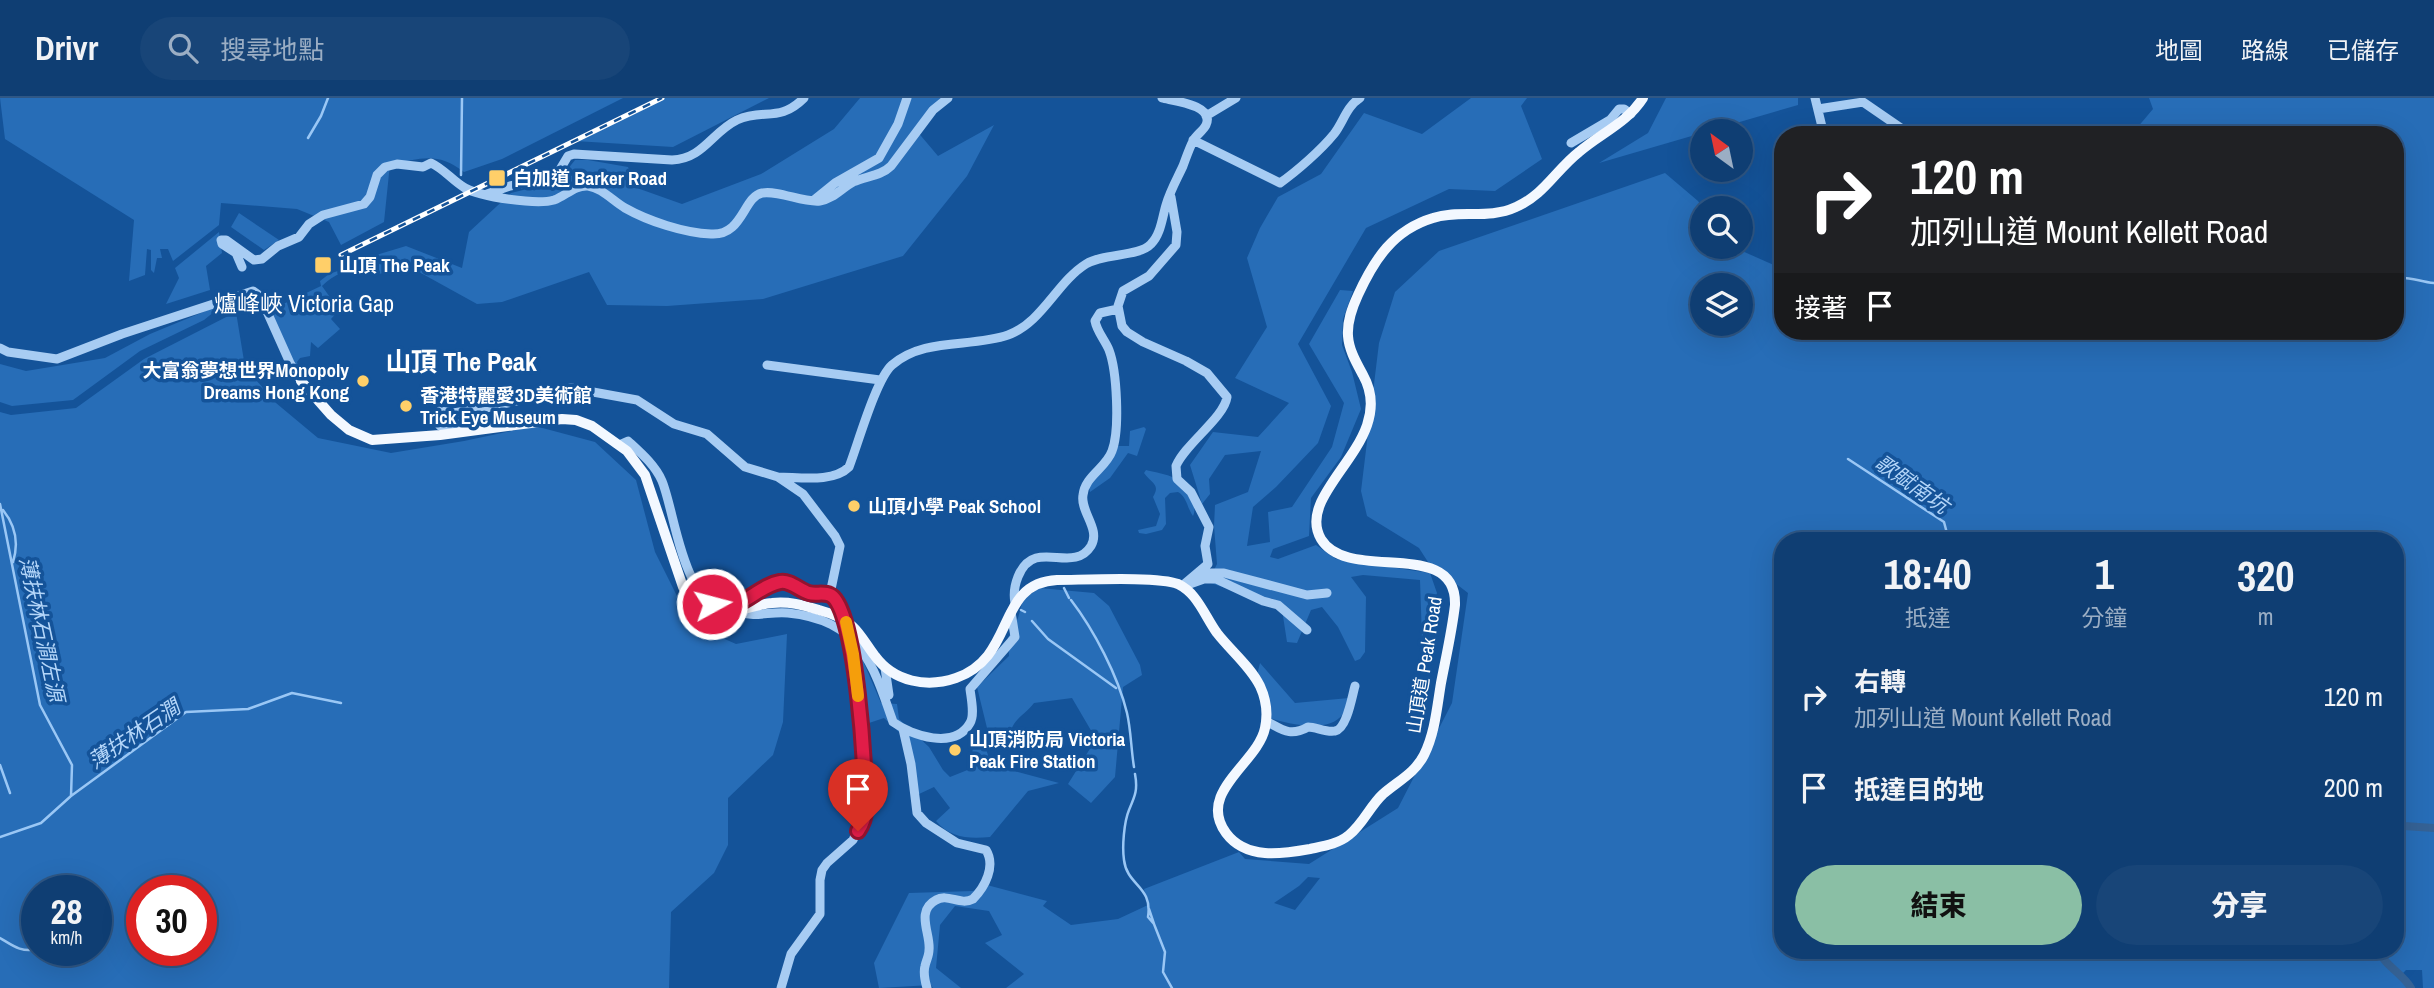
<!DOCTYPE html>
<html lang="zh-TW">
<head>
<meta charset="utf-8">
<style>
  :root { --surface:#0f3e73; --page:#184578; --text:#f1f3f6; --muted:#9baec4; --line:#2f5785; --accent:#8abfa5 }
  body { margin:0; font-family:"Archivo Narrow","Noto Sans TC",sans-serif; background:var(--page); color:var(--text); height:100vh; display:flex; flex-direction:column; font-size:26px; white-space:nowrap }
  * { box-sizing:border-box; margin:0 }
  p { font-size:23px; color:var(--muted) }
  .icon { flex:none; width:38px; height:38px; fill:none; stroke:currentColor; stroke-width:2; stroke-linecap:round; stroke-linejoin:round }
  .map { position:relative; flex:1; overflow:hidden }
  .sheet { position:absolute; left:1774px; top:434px; width:630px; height:427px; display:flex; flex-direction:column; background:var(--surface); border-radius:28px; box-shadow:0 7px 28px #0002,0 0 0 2px var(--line) }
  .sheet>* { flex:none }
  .banner { position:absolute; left:1774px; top:28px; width:630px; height:214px; border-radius:28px; box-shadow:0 7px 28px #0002,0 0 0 2px var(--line); background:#202124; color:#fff; overflow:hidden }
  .needle { width:46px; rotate:327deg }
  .controls { position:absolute; left:1690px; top:21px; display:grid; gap:14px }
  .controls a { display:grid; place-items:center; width:63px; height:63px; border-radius:50%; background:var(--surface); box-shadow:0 7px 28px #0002,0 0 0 2px var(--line); font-size:35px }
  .speed { position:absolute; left:21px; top:777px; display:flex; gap:14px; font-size:35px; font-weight:700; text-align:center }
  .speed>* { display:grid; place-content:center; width:91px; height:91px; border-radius:50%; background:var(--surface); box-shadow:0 7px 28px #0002,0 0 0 2px var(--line); line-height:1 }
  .speed small { font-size:18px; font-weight:400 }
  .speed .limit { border:10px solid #d22; background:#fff; color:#111 }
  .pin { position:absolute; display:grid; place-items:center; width:60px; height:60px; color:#fff; margin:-72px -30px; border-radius:50% 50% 50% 0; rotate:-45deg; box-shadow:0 0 7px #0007 }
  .pin .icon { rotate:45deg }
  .me { position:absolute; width:77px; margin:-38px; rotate:83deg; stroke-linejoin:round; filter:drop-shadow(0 0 5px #0008) }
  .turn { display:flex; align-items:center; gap:24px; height:147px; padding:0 21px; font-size:32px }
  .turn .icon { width:91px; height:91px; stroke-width:2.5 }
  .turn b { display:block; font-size:49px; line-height:60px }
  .then { display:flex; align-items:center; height:66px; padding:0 21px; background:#0003; gap:14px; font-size:26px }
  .eta { display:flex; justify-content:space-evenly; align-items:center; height:119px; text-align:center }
  .eta b { font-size:42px; font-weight:800; line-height:49px }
  .action { display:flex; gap:14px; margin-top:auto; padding:14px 21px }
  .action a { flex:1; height:80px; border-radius:42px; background:var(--accent); color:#111; font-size:28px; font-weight:800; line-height:80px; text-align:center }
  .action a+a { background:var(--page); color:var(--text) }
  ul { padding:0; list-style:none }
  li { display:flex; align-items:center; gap:21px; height:91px; padding:0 21px }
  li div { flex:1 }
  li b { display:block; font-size:26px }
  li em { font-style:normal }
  header { display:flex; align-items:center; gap:42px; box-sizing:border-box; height:98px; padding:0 35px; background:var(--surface); border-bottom:2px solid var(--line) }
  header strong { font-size:33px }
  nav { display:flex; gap:38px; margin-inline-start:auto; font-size:24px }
  .search { width:490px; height:63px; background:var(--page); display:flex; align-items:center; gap:18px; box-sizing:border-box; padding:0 24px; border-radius:38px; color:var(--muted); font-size:26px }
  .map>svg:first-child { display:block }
  .green { fill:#276db7; fill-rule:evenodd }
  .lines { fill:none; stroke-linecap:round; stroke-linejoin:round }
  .stream { stroke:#9ac7f5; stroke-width:2.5 }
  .canal { stroke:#356295; stroke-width:8 }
  .minor { stroke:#a7ccf3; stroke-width:9 }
  .major { stroke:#f3f8ff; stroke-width:10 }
  .rail-casing { stroke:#fff; stroke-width:5 }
  .rail { stroke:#145399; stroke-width:2.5; stroke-dasharray:8; stroke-linecap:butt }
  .minor-bridge { stroke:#a7ccf3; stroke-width:9 }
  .route-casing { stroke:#92132f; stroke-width:18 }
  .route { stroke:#e11d48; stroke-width:12 }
  .slow { stroke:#f59e0b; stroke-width:12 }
  .poi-dot { fill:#ffcf69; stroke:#145399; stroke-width:2.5 }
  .labels { text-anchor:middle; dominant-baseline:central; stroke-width:7; stroke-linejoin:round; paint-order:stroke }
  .poi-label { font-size:19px; font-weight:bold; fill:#fff; stroke:#145399; text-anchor:start }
  .street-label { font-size:19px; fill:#fff; stroke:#145399 }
  .water-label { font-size:21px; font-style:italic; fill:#b4d6f9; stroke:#145399 }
  .quarter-label { font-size:23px; fill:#fff; stroke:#145399 }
  .district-label { font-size:26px; font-weight:bold; fill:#fff; stroke:#145399 }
</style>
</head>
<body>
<header>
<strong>Drivr</strong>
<div class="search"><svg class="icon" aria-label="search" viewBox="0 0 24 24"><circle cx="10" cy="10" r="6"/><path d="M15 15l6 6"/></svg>搜尋地點</div>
<nav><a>地圖</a><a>路線</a><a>已儲存</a></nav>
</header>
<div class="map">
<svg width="2434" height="890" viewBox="0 0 2434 890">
  <rect width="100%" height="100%" fill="#145399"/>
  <path class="green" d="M 0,0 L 623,0 L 502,61 L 464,74 C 437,53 421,61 390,66 L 384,124 L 341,147 L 329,124 L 297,111 L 221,105 L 219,127 L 173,163 L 168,151 L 160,151 L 162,160 L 157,160 L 154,175 L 151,172 L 151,152 L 147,151 L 145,177 L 129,183 L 134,122 L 5,41 Z
    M 656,0 L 769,0 L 673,49 L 575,43 Z
    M 860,0 L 948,0 L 916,32 L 938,58 L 994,27 L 967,78 L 903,158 L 763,201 L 667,208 L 607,207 L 589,174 L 502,204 L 477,206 L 410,169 L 374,177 L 373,158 L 406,148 L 462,170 L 469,134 L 511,95 L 551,85 L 563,77 L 575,62 L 588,62 L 628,69 L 637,90 L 682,106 L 761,76 L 834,31 Z
    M 1471,0 L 1527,0 L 1521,8 L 1542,61 L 1495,93 L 1449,91 L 1366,130 L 1298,246 L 1331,308 L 1318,345 L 1276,389 L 1253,409 L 1247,448 L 1270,444 L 1268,414 L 1292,409 L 1332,349 L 1344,305 L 1309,246 L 1340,192 L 1353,193 L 1343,221 L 1342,247 L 1352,274 L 1361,311 L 1341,359 L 1311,400 L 1309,438 L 1273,451 L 1270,459 L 1278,461 L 1316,447 L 1336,461 L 1430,475 L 1437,495 L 1422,541 L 1420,482 L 1363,477 L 1351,479 L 1366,499 L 1365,554 L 1360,561 L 1355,563 L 1338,529 L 1322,509 L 1311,512 L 1297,545 L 1287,544 L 1281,505 L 1271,500 L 1256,501 L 1208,484 L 1217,466 L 1214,428 L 1215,407 L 1248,394 L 1261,353 L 1225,357 L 1209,381 L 1210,396 L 1202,406 L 1190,367 L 1213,334 L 1258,339 L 1289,305 L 1235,280 L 1267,229 L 1247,160 L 1260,130 L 1278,99 L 1321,76 L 1364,15 L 1422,36 Z
    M 1666,0 L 1798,0 L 1798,7 L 1599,65 L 1648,35 Z
    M 2149,0 L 2434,0 L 2434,890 L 2423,890 L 2422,872 L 2406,872 L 2400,878 L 2409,890 L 1006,890 L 1024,876 L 985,845 L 1002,837 L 989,813 L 955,808 L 940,827 L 936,870 L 961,890 L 933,890 L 931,887 L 879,890 L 874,865 L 909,795 L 973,793 L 987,787 L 1047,803 L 1043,808 L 1071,827 L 1118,821 L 1148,807 L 1144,791 L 1239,754 L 1245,761 L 1309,766 L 1398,710 L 1452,605 L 1468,495 L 1428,464 L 1419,450 L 1367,418 L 1361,393 L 1379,245 L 1395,194 L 1439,153 L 1665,75 L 1698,103 L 1703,111 L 1703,149 L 1733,149 L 1783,171 L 1783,233 L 2396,233 L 2396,37 L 2131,37 L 2153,11 ZM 1703,187 L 1741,187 L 1741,226 L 1703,226 ZM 1783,443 L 2396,443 L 2396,852 L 1783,852 ZM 1308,779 L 1320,780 L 1295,812 L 1274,805 L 1299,788 Z
    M 239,115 L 279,142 L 264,152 L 231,129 Z
    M 219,134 L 222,155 L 206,168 L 210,192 L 166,206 L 179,180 L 175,170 Z
    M 367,163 L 367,170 C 350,169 334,176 322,188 L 339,212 L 331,221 L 340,231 L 318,250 L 311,244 L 310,258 L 300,260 L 297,264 L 298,267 L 294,268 L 273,219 L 279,208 L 321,188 L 320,183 L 329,176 Z
    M 225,205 L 204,222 L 140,253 L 73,302 L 12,308 L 0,304 L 0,266 L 26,273 L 105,260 L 150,236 Z
    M 236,214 L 245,269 L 276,305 L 318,340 L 391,355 L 464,343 L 535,328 L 595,344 L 636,382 L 655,454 L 691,526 L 736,546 L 787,536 L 783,624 L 773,657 L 728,700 L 728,747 L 714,775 L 671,814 L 669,890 L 0,890 L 0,314 L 11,317 L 76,310 L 144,261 ZM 37,793 L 96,793 L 96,852 L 37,852 ZM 142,793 L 201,793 L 201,852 L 142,852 Z
    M 1144,329 L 1146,331 L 1137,358 L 1128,355 L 1110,380 L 1090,394 L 1088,387 L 1116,348 L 1129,348 L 1130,333 Z
    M 1146,372 C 1153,374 1167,376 1174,380 C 1185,386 1199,406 1193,418 C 1187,410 1187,399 1178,394 L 1170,395 L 1165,400 L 1166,426 L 1162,432 L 1146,436 L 1139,435 L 1138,432 L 1156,428 L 1160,416 L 1153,399 C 1161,386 1151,385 1144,375 Z
    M 1039,490 L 1094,495 L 1109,508 L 1140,567 L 1142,577 L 1123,589 L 1115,679 L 1091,705 L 1068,686 L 1096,641 L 1072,600 L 1034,605 C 1026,616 1016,619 1011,632 L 987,630 L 977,589 L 1009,558 L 1008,540 L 1018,520 L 1023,502 Z
    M 858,551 L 881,605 L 897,606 L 899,621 L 929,649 L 943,672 L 950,679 L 970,671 L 974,642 L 983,641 L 991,667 L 1059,685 L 1028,693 L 990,739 C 969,741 950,740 936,723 L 950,710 L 934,689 L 919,696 L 901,636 L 884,620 L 863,627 L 866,606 L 860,589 Z
    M 1260,565 L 1295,605 L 1349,600 C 1347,605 1346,612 1343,616 C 1329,636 1288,626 1269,620 L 1257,577 Z"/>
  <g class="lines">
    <path class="stream" d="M 308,40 L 321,18 L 328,0
      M 461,77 L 462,0
      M 2396,180 C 2410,178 2420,184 2434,185
      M 1848,361 L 1944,424 L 1949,443
      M 0,406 L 40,607 L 72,667 L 71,698
      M 3,412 C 15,427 19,445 13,464
      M 1064,490 L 1069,500
      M 1071,502 C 1094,532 1118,578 1127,615 C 1131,632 1131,651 1134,669
      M 1021,512 L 1025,514
      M 1032,523 L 1048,541 L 1116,590
      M 0,667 L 10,695
      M 1135,676 C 1138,692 1135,698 1129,712 C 1124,724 1122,749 1124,762 C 1127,788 1153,788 1148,819 L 1154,826 L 1165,854 L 1163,874 L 1172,890
      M 0,739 L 41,725 L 71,698 L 186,614 L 248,611 L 292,595 L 341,605
      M 1149,811 L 1154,826
      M 0,840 C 12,847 21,855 37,851
      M 48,852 L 65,857
      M 2193,852 L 2198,856 L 2224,852"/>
    <path class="canal" d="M 2396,726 L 2404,728 L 2434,730
      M 2378,852 C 2385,868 2402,875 2411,890"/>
    <path class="minor" d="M 1815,0 L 1824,37
      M 1818,11 L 1863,4 L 1911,37
      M 1206,18 L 1236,0
      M 1193,42 L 1280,85 C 1297,73 1321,52 1334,36 C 1344,23 1346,9 1360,0
      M 1571,45 L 1610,22 L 1619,11 L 1624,11 L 1631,16
      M 487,96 L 510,88 L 549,80 L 559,73 L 568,58 L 574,56 L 672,62 C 703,61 712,34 737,22 C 764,10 779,25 804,0
      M 1171,99 L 1177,134 L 1176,147 L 1149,178 L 1123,193 L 1118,208 L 1122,228 L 1127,234 L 1143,244 L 1186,263 L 1207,275 L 1227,299 C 1224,320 1185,346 1176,368 L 1177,381 L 1191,394 L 1209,429 L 1205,448 L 1208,466 L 1182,488
      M 814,102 L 835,85 L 879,60 L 898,26 L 907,0
      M 242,169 L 236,155 L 222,146 L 221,142 L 226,142 L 254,162 L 262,161 L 278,148 L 299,139 L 309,126 L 323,117 L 364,106 L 370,99 L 377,77 L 385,69 L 397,66 L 423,69 L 431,65 C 444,71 453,83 465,90 C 481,99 537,107 554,102 C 566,98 574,87 588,88 C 602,90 613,103 625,110 C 648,123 684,135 711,136 C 743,138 743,99 762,95 C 779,92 803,105 820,103 C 833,101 842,90 853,84 C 866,78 881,78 891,68 L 933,12 L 948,0
      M 0,250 L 8,254 L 57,261 L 122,236 L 253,193 L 260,198 L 290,265 L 301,283
      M 767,267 L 880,282
      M 511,328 L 498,322 L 440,328 L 435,321 L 440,313 L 453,315 L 486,310 L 571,290 L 637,302 L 674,326 L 707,336 L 745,369 L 778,379 L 803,396 L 835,438 L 840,448 L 830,496
      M 619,347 L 628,343 C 641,355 655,367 662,383 C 676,417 683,514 732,508 C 746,506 764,488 780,483 L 785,483 L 810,495 L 830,496
      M 778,379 C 799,379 833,385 849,369 C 858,346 876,281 892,267 C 924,239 971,250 1008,237 C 1042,225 1057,184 1086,166 C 1104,155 1139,159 1151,146 C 1161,136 1162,120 1166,107 C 1170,93 1177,81 1183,68 C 1186,60 1189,51 1193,43 C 1196,37 1203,33 1206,27 C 1215,7 1174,3 1162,0
      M 1200,475 L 1224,475 L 1307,497 L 1327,495
      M 1187,487 L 1204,481 L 1216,481 L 1263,503 L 1278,507 L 1307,532
      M 830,496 L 840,506 L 844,516
      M 1015,505 C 1012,490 1019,465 1036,460 C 1054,455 1078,469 1091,448 C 1101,431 1080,414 1083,397 C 1085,378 1106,370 1112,353 C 1120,332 1117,273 1109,252 C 1105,242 1097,234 1095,223 L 1100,215 L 1118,211
      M 739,514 C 755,520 771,513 788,515 C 859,522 873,565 893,624 C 912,638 955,652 970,625 C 975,617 971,600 970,591 L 1015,539 L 1011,514
      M 885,570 L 889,597
      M 1266,623 C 1283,632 1290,639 1308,629 C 1316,629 1327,635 1335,633 C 1347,631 1352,598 1355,588
      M 903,631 L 911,666 L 917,715 L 926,725 L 957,745 L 986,752 C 996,768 985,789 973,801 C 960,808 948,795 936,802 C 915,813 931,836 929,852 C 929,858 926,863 925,868 C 923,875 925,883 927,890
      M 781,890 L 791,856 L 820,816 L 820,782 L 822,772 L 827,765 L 853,742 L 864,718 L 858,602 L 853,557 L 849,539"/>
    <path class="major" d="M 301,283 L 331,317 L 349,332 L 372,342 L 440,337 L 562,321 L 576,322 L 592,328 L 627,353 L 645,377 L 683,489 C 704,535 738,508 772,505 C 788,503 803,507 819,512 C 830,515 843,520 852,528 C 861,536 867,548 875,558 C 894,584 927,590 956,580 C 1017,559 995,485 1057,482 C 1082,482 1158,478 1178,486 C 1184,489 1190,494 1194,499 C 1203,510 1209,524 1217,535 C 1231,553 1250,568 1260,588 C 1266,601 1268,616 1265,630 C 1258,665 1196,694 1226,735 C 1246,762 1282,756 1310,751 C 1324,748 1338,746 1349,737 C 1363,726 1370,708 1383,696 C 1398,683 1415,675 1424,657 C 1435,635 1437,609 1441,585 C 1446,559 1452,533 1455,507 C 1457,438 1348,486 1321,441 C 1293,393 1400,343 1363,277 C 1356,264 1349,252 1348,238 C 1347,223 1352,210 1358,197 C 1374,162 1393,132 1433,120 C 1460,111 1488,122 1516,109 C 1544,97 1556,72 1579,54 C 1601,35 1627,25 1643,0"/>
    <defs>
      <path id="rail" d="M 341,157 L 662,0"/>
    </defs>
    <use href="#rail" class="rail-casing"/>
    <use href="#rail" class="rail"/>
    <path class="minor-bridge" d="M 844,516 L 847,528"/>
  </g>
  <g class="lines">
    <defs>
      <path id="route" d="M 712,506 C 738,518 756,488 780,484 C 790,482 799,492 809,495 C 815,497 824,494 830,497 C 856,506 867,683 865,713 C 865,721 862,727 858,733"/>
    </defs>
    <use href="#route" class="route-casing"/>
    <use href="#route" class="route"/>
    <path class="slow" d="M 846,524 L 853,556 L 858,598"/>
  </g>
  <g class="poi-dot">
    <rect x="488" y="71" width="18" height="18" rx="3.5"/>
    <rect x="314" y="158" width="18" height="18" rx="3.5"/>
    <circle cx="363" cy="283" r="7"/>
    <circle cx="406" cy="308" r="7"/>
    <circle cx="854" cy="408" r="7"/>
    <circle cx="955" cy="652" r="7"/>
  </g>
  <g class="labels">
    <g class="poi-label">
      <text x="513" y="80">白加道 Barker Road</text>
      <text x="339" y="167">山頂 The Peak</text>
      <text x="349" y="272" text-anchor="end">大富翁夢想世界Monopoly<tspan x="349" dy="22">Dreams Hong Kong</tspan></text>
      <text x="420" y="297">香港特麗愛3D美術館<tspan x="420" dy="22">Trick Eye Museum</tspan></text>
      <text x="868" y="408">山頂小學 Peak School</text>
      <text x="969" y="641">山頂消防局 Victoria<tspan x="969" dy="22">Peak Fire Station</tspan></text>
    </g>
    <g class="street-label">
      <text transform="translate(1424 567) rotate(-81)">山頂道 Peak Road</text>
    </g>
    <g class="water-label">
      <text transform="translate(1912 386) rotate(35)">歌賦南坑</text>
      <text transform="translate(42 531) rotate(78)">薄扶林石澗左源</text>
      <text transform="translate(134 636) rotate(-34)">薄扶林石澗</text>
    </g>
    <g class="quarter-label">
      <text x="304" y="205">爐峰峽 Victoria Gap</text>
    </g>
    <g class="district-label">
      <text x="461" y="263">山頂 The Peak</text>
    </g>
  </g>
</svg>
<div class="controls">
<a><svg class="needle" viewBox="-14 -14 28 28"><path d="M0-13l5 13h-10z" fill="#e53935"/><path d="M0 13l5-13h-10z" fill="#9baec4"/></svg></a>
<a><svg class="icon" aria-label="search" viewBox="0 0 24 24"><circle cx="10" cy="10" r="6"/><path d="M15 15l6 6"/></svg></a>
<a><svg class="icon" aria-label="layers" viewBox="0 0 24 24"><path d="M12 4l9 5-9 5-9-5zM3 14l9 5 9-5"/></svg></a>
</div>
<div class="speed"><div>28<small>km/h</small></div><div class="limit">30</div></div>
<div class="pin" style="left:858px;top:733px;background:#d93025"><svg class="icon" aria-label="arrive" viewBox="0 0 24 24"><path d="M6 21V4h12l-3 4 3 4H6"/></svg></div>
<svg class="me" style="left:712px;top:506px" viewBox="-20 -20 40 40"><circle r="17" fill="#e11d48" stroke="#fff" stroke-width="3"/><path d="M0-11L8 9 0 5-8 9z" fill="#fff"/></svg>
<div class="banner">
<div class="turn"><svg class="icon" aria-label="right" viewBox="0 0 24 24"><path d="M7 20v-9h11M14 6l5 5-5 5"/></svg><div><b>120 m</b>加列山道 Mount Kellett Road</div></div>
<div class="then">接著<svg class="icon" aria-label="arrive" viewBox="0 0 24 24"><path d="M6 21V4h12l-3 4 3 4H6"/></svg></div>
</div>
<section class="sheet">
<div class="eta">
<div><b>18:40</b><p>抵達</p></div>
<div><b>1</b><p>分鐘</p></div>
<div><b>320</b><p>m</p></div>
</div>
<ul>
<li><svg class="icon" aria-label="right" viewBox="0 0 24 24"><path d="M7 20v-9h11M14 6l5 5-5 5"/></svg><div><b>右轉</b><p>加列山道 Mount Kellett Road</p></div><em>120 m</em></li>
<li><svg class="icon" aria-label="arrive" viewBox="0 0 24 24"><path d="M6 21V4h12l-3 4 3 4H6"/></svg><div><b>抵達目的地</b></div><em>200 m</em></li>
</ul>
<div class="action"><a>結束</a><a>分享</a></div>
</section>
</div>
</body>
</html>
